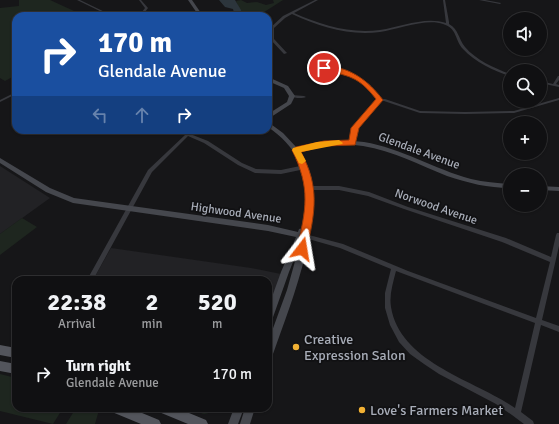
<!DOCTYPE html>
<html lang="en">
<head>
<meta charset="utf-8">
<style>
  :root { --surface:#101012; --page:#19191b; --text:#f1f3f6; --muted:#9c9d9f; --line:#303032 }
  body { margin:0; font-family:Signika,sans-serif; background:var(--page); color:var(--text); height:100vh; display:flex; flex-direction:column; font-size:15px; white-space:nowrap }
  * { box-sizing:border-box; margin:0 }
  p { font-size:13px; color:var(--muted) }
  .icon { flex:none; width:22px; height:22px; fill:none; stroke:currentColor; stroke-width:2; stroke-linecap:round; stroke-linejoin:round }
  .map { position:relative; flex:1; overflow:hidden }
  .details { position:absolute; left:12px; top:276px; width:260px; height:136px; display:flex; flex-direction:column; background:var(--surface); border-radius:12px; box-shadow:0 1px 3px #0004,0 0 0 1px var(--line) }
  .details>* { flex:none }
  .top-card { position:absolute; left:12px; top:12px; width:260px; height:122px; border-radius:12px; box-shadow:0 1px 3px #0004,0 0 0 1px var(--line); background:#1a4fa0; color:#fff; overflow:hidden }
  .tools { position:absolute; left:503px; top:12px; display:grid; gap:8px }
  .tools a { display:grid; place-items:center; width:44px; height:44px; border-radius:50%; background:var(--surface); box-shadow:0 1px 3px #0004,0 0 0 1px var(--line); font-size:20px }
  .pin { position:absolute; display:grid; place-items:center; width:34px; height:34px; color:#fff; margin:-17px; border:2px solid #fff; border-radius:50%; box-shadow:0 1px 4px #0007 }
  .me { position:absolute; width:44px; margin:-22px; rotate:14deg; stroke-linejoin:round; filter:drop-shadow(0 0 3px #0008) }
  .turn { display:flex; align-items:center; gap:14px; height:84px; padding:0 20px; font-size:18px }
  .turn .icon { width:52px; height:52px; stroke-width:2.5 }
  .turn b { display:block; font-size:28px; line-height:34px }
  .lanes { display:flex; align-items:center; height:38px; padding:0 20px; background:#0003; justify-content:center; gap:20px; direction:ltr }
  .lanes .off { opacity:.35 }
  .eta { display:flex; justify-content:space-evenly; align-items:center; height:68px; text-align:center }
  .eta b { font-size:24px; font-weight:700; line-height:28px }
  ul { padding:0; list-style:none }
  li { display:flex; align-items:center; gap:12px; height:60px; padding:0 20px }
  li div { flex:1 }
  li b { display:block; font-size:15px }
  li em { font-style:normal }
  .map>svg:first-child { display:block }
  .built { fill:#222225 }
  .green { fill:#1e261f }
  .water { fill:#2c353c }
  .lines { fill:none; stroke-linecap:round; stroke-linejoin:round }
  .street { fill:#37383d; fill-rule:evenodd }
  .secondary { fill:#45474d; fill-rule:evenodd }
  .primary { fill:#53555c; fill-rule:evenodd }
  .route { fill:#ea580c; stroke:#983908 }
  .slow { fill:#f59e0b }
  .poi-dot { fill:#f2b134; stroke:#111113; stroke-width:1.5 }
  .labels { text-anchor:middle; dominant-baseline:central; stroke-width:3.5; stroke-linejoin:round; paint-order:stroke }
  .street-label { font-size:12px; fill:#a8adb8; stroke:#111113 }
  .near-poi-label { font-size:14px; fill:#a8adb8; stroke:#111113; text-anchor:start }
</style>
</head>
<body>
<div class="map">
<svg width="559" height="424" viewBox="0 0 559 424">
  <rect width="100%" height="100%" fill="#161618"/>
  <path class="built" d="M 0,166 L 50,198 L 0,234 Z
    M 111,248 L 251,268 L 281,274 L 268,312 L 268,280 L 93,280 Z"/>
  <path class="green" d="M 19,0 L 50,0 L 85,16 L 16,16 L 16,75 L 5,81 L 0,78 L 0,8 L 19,6 Z
    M 241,0 L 247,3 L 257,2 L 266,5 L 274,3 L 273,0 L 283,0 L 258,16 L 242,16 L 236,1 Z
    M 22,218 L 37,227 L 0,255 L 0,234 Z
    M 0,374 L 16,378 L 16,408 L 63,408 L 53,424 L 0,411 Z
    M 76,408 L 93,408 L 99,410 L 95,424 L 66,424 Z
    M 186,408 L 228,408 L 224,411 L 223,410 L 204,414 Z"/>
  <path class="water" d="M 219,0 L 235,0 L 241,10 L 242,16 L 235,16 L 233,9 L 225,7 Z"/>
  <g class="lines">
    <path class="street" d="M 77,0 L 80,0 L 113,16 L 110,16 Z
      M 139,0 L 141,0 L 148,8 L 142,16 L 139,16 L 145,8 Z
      M 315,0 L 318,0 L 294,13 C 321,25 350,34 380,30 C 401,27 425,16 446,23 L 443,0 L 445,0 L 449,22 L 449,24 C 459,30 458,38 465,47 C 476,60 494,68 510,74 L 510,76 C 494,71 475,62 463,49 C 454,39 458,29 443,24 C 427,18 398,29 380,32 C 349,36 320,27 292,14 L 285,18 L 274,28 L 274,39 L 287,53 L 284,54 L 270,39 L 270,28 L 283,16 Z
      M 479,0 L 485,0 L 501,3 L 500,4 Z
      M 310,67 C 329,66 354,71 369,84 C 374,89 377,94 381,99 L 385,99 L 420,111 L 465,112 L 514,111 L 559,98 L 559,100 L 514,113 L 465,114 L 420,113 L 384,101 L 381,101 L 377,103 L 357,128 L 354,143 L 352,144 L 350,143 L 353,128 L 375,101 L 378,100 C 360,74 340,71 311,69 L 309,68 Z
      M 558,76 L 559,76 L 559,80 L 556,84 L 559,85 L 559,87 L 540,83 L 540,81 L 553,84 Z
      M 16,92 L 16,94 L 0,102 L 0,100 Z
      M 291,95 L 304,96 L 306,97 C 302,99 294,98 290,96 Z
      M 174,130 L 180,130 L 208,141 L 242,163 L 256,169 L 281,170 L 305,165 L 307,167 L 305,169 L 281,174 L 255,173 L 238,165 L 204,143 L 188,136 L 152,172 L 93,280 L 87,280 L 148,170 L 185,135 Z
      M 310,186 L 339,186 L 369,192 L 408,207 L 506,238 L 551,257 L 556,235 L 557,233 L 559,233 L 559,246 L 542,320 L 559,326 L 559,332 L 541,325 L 521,412 L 533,421 L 534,424 L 524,424 L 512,415 L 496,404 L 439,374 L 424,364 L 410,354 L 399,342 L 390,325 L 385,308 L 385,293 L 391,269 L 340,248 L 305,238 L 303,238 L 302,236 L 303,234 L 305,234 L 343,244 L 408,271 L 536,318 L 550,262 L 502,242 L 404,209 L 368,196 L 339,190 L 310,190 L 308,188 ZM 396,271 L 535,323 L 515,408 C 475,380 400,363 391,307 C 389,295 393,283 396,271 Z"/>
    <path class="secondary" d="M 188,0 L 192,0 L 203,16 L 199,16 Z
      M 268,77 L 288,86 L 295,96 L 291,104 L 268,119 L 268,114 L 287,102 L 289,96 L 284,88 L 268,81 Z
      M 268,122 L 283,133 L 297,148 C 319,143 341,139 364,142 C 401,148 434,169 471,179 C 484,182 497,183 510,184 L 510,188 C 488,188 468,183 447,176 C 420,165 393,151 363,146 C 342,143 321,146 300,151 C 304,159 309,167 311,176 C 322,226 290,306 273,354 L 271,357 L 268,359 L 268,342 L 287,290 L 299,247 L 289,272 L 272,320 L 271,323 L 268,324 L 268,308 L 281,272 L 296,237 L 268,231 L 73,203 L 46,192 L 0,163 L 0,158 L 50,188 L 74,198 L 268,225 L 298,232 L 299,229 L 303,228 C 311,185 306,153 268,127 Z
      M 540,186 L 559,187 L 559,191 L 540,190 Z
      M 234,408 L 244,408 L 238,424 L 228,424 Z
      M 245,408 L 255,408 L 250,424 L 240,424 Z"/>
    <path class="primary" d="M 0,345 L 16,348 L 16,358 L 0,355 Z
      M 0,361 L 16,364 L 16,374 L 0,371 Z
      M 110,408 L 130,408 L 159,420 L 161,424 L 141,424 L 112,412 Z
      M 157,408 L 177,408 L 206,420 L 208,424 L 188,424 L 159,412 Z"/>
  </g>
  <path class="route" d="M 322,67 C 347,64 369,81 383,100 L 359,128 L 355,145 L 324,146 L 301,152 C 320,188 315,211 307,249 L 305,252 L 302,253 L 298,252 L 297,249 C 306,209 311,189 292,150 L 296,147 L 324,141 L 349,140 L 351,128 L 376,99 C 358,76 349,76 322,70 Z"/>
  <path class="slow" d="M 339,140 L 343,143 L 342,144 L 301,152 L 306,161 L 302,164 L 299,163 L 292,150 L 293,148 L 317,142 Z"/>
  <g class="poi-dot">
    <circle cx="296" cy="347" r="4"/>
    <circle cx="362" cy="410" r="4"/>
  </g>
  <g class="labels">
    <g class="street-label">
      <text transform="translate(419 151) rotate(20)">Glendale Avenue</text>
      <text transform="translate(436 207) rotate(19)">Norwood Avenue</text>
      <text transform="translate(236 213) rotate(8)">Highwood Avenue</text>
    </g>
    <g class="near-poi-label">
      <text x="304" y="339">Creative<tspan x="304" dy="16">Expression Salon</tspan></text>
      <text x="370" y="410">Love's Farmers Market</text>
    </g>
  </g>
</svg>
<div class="tools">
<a><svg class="icon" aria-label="sound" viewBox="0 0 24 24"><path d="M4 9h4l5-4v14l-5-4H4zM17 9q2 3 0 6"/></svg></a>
<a><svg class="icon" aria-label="search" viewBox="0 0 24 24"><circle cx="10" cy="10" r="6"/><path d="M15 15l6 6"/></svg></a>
<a>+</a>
<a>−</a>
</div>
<div class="pin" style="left:324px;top:68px;background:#d93025"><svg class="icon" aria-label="arrive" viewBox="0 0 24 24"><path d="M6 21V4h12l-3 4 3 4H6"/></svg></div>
<svg class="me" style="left:302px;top:249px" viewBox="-20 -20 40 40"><path d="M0-17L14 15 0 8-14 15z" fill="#ea580c" stroke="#fff" stroke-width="4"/></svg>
<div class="top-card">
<div class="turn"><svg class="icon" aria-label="right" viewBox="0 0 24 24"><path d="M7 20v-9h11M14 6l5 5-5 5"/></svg><div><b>170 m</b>Glendale Avenue</div></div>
<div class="lanes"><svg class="icon off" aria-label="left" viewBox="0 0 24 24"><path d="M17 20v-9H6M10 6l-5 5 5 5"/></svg><svg class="icon off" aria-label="ahead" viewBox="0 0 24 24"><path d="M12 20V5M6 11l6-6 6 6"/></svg><svg class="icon" aria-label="right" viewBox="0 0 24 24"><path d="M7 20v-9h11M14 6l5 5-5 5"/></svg></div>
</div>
<section class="details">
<div class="eta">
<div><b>22:38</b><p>Arrival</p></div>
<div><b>2</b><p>min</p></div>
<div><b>520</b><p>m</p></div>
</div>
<ul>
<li><svg class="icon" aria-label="right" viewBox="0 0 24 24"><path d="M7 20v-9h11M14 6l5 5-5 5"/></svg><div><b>Turn right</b><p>Glendale Avenue</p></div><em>170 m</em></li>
</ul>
</section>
</div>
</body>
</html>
